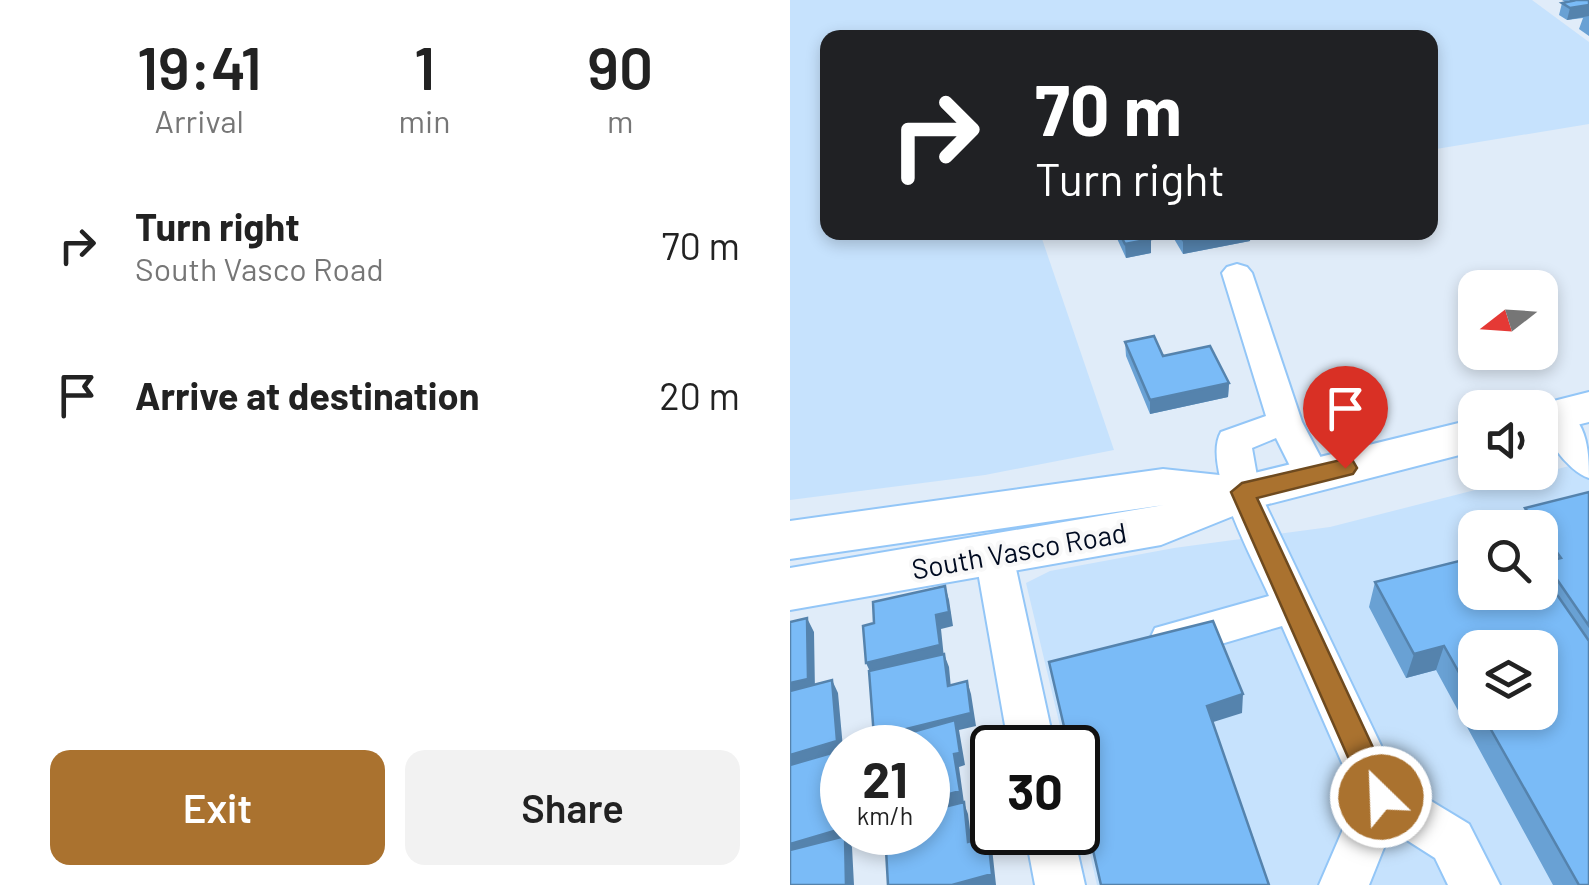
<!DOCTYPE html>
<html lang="en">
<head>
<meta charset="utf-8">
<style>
  :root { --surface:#fff; --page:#f2f2f2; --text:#222; --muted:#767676; --accent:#aa722f }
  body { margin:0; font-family:Barlow,sans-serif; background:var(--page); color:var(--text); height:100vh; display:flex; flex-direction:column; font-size:38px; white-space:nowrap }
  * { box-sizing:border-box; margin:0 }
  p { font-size:32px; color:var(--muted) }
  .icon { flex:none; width:55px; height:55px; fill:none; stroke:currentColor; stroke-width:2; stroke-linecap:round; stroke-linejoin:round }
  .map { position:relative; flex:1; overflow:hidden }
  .side { display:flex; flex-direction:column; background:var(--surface); width:790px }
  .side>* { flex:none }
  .hud { position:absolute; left:30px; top:30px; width:618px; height:210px; border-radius:20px; box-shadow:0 5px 15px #0003; background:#202124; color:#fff; overflow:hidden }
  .needle { width:65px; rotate:253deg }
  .controls { position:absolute; left:668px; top:270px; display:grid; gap:20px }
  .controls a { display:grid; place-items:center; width:100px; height:100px; border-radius:20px; background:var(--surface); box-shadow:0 5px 15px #0003; font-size:50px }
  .speed { position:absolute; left:30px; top:725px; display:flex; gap:20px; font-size:50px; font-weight:700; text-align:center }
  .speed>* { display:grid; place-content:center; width:130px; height:130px; border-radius:50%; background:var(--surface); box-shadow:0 5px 15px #0003; line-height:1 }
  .speed small { font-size:25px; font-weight:400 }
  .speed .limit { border:5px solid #111; border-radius:15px; background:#fff; color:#111 }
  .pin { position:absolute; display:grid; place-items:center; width:85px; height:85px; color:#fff; margin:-102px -42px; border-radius:50% 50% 50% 0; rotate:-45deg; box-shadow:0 0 10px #0007 }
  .pin .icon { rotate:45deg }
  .me { position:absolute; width:110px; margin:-55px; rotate:336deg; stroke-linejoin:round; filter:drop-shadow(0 0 8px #0008) }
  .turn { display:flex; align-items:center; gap:35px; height:210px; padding:0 50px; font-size:45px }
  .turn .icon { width:130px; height:130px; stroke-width:2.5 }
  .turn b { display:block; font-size:70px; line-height:85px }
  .eta { display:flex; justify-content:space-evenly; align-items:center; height:170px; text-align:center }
  .eta b { font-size:60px; font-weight:600; line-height:70px }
  .button { display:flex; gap:20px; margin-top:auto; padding:20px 50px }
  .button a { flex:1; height:115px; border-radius:20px; background:var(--accent); color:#fff; font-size:40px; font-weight:600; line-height:115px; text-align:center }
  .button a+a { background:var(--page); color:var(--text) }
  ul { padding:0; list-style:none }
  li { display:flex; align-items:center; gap:30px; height:150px; padding:0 50px }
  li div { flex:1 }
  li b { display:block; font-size:38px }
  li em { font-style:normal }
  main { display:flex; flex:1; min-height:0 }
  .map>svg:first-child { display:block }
  .built { fill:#c6e2fd; fill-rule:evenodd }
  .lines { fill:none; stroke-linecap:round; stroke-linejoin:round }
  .minor-casing { stroke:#93c6f7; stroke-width:4 }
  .major-casing { stroke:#93c6f7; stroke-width:4 }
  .minor { fill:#fff; fill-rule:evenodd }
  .major { fill:#fff; fill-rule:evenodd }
  .wall { fill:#69a1d4; fill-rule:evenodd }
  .shaded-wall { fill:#5583ad }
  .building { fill:#7abbf7; stroke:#5583ad; stroke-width:2.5 }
  .route { fill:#aa722f; stroke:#6e4a1f; stroke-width:2.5 }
  .labels { text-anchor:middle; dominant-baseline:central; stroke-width:8; stroke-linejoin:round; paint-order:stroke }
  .street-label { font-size:28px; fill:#000b21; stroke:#f8f8f8 }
</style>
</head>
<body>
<main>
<section class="side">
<div class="eta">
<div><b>19:41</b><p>Arrival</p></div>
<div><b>1</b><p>min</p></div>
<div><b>90</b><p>m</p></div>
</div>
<ul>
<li><svg class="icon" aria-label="right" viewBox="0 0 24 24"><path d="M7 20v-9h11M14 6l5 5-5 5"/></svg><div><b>Turn right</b><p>South Vasco Road</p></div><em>70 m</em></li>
<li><svg class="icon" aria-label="arrive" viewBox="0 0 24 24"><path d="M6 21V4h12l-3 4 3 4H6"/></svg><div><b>Arrive at destination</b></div><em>20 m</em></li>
</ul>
<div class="button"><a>Exit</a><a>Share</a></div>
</section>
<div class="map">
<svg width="799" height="885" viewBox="0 0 799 885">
  <rect width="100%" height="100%" fill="#e0ecf9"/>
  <path class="built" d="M 0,0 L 742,0 L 799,42 L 799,124 L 640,150 L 640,38 L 38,38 L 38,232 L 250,233 L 324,450 L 195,475 L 0,500 Z
    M 799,461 L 799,885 L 307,885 L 288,802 L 288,748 L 275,747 L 236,583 L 260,571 L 384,548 L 540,527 ZM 685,528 L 750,528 L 750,592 L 685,592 ZM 685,648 L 750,648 L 750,712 L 685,712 Z"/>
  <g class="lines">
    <defs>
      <path id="minor" d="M 447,264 L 457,267 L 462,273 L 512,422 L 540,475 L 535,484 L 522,488 L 509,484 L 486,438 L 462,448 L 470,493 L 608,781 L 679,824 L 710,885 L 658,885 L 645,858 L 601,830 L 579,885 L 529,885 L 567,797 L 492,626 L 380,659 L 365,654 L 359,641 L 365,628 L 479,596 C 464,561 411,466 431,432 L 476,416 L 432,273 L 437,267 Z
        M 763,404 C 797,414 799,449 799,478 C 777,471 748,431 751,408 Z
        M 204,539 L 218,544 L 223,555 L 265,748 L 219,748 L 185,555 L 190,544 Z
        M 235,832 L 283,832 L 295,885 L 245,885 Z"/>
      <path id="major" d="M 799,392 L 799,422 L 750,434 L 750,408 L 736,408 Z
        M 685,419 L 685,451 L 463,508 L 371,545 L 0,610 L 0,568 L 374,505 L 0,559 L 0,521 L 373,469 L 448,477 Z"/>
    </defs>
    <use href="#minor" class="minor-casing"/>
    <use href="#major" class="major-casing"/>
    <use href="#minor" class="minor"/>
    <use href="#major" class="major"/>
  </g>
  <path class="wall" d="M 772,0 L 799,0 L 799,36 L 789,29 L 793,18 L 777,20 L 769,15 L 772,3 L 775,2 Z
    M 324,232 L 357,232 L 361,239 L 361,253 L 336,258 Z
    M 380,232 L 461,232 L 460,241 L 393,254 Z
    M 335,342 L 439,383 L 438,397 L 360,414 L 336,356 Z
    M 799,492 L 799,885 L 763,885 L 646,670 L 616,678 L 579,607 L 585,582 L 750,569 L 750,528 L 728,528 L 735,508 ZM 685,648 L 750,712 L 685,712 Z"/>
  <path class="shaded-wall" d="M 799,5 L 799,16 L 777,20 L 780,8 Z
    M 433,232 L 461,232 L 460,241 L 393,254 L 393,240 Z
    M 361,239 L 361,253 L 336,258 L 335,244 Z
    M 439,383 L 438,397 L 360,414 L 360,400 Z
    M 155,586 L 159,600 L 163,626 L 151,629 L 154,658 L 82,676 L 76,663 L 146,615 Z
    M 17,618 L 24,632 L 25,692 L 0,698 L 0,683 Z
    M 654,646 L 646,670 L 616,678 L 624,654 Z
    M 154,654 L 159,667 L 162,699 L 158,686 Z
    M 42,680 L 48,693 L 53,748 L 52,754 L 47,756 L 52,765 L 52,832 L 57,832 L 58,841 L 62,847 L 64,885 L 56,885 L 0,858 L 0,755 Z
    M 177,681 L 181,694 L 186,726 L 169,730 L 175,765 L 169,767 L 174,803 L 178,814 L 183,853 L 138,814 L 138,800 L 164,754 L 89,748 L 84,737 Z
    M 453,694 L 452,713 L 417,724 L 417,706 Z
    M 198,837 L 202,848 L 206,885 L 162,885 Z"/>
  <path class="building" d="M 780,0 L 799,0 L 799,5 L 780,8 L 772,3 L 782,1 Z
    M 329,232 L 357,232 L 361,239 L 335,244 Z
    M 388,232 L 433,232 L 393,240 Z
    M 364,336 L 373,356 L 420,346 L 439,383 L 360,400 L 335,342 Z
    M 799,492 L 799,626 L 755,562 L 771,558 L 735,508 Z
    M 685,557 L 685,592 L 750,592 L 750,570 L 799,641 L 799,885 L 789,885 L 691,712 L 750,712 L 750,648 L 685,648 L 685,701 L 654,646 L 624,654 L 585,582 Z
    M 155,586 L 159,612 L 146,615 L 150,645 L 76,663 L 73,626 L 84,623 L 83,602 Z
    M 17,618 L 18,679 L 0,683 L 0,622 Z
    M 423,621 L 453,694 L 417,706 L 479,885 L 311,885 L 288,785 L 288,748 L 279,748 L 259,662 Z
    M 154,654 L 158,686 L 177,681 L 181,713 L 84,737 L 79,671 Z
    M 42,680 L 47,741 L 0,755 L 0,691 Z
    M 165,720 L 170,753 L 164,754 L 170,791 L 138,800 L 138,748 L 83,748 L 83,743 Z
    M 45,752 L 51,829 L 0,844 L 0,765 Z
    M 174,802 L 178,842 L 198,837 L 202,874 L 162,885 L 98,885 L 95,832 L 138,832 L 138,811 Z
    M 55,836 L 56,885 L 0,885 L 0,850 Z"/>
  <path class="route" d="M 555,459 L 563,461 L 567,468 L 563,474 L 467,498 L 606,797 L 602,807 L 591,812 L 580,807 L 441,492 L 452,483 Z"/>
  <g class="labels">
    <g class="street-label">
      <text transform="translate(229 550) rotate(-10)">South Vasco Road</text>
    </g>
  </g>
</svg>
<div class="controls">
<a><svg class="needle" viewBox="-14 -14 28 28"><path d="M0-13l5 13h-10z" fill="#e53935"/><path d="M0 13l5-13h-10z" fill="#767676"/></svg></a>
<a><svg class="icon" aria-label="sound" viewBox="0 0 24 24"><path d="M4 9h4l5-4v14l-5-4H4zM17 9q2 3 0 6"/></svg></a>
<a><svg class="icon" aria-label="search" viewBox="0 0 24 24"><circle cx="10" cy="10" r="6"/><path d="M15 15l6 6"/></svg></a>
<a><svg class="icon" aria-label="layers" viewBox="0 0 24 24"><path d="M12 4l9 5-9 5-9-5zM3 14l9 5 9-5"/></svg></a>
</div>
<div class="speed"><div>21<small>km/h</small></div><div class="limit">30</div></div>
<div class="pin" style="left:555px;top:468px;background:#d93025"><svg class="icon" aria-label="arrive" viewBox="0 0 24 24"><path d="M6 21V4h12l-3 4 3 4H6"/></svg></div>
<svg class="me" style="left:591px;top:797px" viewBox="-20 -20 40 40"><circle r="17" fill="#aa722f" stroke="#fff" stroke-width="3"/><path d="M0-11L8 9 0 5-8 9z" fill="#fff"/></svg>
<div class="hud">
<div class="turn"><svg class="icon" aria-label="right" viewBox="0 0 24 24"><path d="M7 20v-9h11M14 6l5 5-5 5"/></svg><div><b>70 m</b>Turn right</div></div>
</div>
</div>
</main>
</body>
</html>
